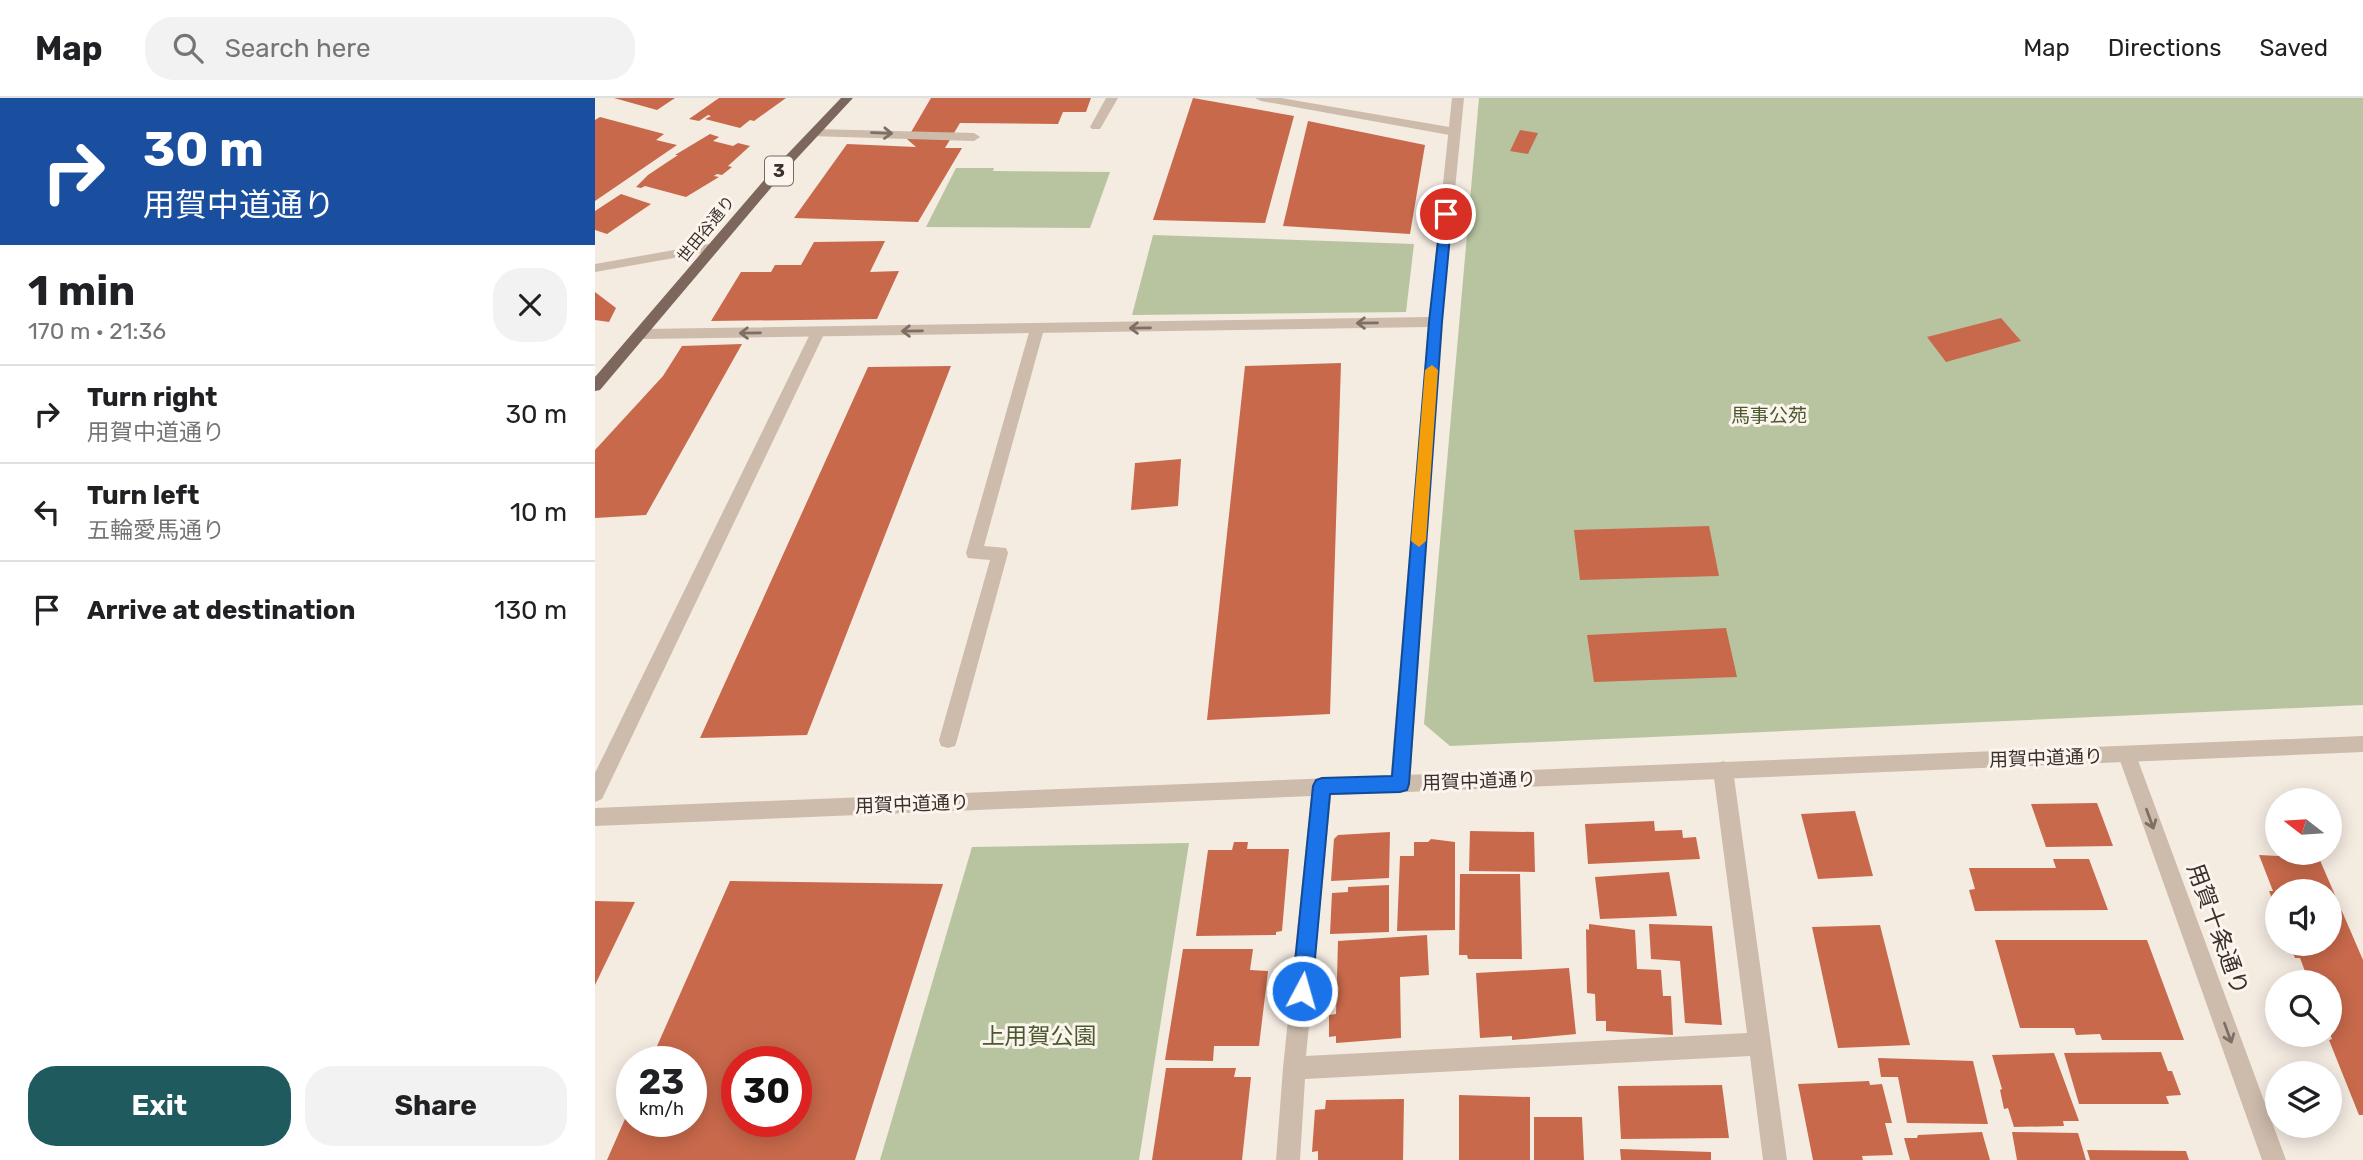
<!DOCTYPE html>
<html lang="en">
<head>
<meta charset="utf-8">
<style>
  :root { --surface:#fff; --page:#f2f2f2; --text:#202124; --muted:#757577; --line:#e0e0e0; --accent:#1f5a5e }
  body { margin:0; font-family:Rubik,"Noto Sans JP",sans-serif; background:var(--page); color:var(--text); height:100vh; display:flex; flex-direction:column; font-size:26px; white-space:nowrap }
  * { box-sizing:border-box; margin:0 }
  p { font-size:23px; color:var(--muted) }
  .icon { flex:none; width:38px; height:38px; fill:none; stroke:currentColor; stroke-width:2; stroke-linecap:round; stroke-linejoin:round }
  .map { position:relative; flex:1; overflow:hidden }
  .side { display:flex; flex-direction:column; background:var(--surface); width:595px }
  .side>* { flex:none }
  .top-card { background:#1a4fa0; color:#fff; overflow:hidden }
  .needle { width:46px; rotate:287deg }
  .fabs { position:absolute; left:1670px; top:690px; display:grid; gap:14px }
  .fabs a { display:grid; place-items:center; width:77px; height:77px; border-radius:50%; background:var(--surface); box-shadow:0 4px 18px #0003; font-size:35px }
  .speed { position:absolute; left:21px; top:948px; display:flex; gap:14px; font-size:35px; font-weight:700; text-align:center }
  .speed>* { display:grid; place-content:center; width:91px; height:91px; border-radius:50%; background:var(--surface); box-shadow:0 4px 18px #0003; line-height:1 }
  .speed small { font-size:18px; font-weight:400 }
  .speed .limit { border:10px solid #d22; background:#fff; color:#111 }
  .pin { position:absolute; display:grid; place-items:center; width:60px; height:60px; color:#fff; margin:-30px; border:4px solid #fff; border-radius:50%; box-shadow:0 2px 7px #0007 }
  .me { position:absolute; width:77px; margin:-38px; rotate:6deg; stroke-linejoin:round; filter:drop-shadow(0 0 5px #0008) }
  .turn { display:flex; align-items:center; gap:24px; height:147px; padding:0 28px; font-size:32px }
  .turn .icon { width:91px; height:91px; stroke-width:2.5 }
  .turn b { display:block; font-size:49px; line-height:60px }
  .round { display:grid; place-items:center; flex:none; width:74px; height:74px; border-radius:28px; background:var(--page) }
  .head { display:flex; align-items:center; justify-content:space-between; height:119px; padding:0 28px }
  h1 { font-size:42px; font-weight:700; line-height:52px }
  .cta { display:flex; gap:14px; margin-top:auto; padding:14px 28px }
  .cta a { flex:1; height:80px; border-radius:28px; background:var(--accent); color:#fff; font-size:28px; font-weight:700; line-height:80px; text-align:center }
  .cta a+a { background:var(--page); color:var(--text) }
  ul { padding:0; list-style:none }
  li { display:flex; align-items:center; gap:21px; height:98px; padding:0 28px; border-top:2px solid var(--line) }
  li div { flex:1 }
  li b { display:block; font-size:26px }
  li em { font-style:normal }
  header { display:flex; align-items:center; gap:42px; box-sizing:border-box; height:98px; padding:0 35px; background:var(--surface); border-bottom:2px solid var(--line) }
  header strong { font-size:33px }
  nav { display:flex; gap:38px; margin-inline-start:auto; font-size:24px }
  .search { width:490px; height:63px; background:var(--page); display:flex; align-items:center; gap:18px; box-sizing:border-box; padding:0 24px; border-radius:28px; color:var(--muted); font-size:26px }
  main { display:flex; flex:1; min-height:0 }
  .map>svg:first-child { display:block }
  .green { fill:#b8c4a0 }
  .building { fill:#c8694b; fill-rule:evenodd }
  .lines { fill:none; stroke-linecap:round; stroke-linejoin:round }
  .service { fill:#cdbbac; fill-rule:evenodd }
  .minor { fill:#cdbbac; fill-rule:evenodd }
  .tertiary { fill:#cdbbac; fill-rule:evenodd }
  .primary { fill:#7d675c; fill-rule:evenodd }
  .oneway { stroke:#7d6f65 }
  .route { fill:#1a73e8; stroke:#114b97; stroke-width:2 }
  .slow { fill:#f59e0b }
  .labels { text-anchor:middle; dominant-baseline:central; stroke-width:6; stroke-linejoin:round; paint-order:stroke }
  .far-street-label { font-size:16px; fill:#3b302b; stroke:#fbf5ee }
  .shield { fill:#fbf5ee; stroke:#756b66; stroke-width:2 }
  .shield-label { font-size:18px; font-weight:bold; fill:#3b302b }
  .park-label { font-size:19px; fill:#4a5a2e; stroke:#fbf5ee }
  .street-label { font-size:19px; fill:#3b302b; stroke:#fbf5ee }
  .near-street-label { font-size:23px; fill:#3b302b; stroke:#fbf5ee }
  .near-park-label { font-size:23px; fill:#4a5a2e; stroke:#fbf5ee }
</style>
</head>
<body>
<header>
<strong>Map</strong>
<div class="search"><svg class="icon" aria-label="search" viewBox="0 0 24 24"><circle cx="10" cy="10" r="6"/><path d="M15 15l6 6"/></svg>Search here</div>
<nav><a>Map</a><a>Directions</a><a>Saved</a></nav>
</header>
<main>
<section class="side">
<div class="top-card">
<div class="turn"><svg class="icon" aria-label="right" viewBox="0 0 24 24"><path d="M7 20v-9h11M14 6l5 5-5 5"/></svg><div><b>30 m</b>用賀中道通り</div></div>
</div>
<div class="head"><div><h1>1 min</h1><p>170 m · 21:36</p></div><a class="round"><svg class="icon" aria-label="close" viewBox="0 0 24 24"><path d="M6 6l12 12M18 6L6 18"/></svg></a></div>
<ul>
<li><svg class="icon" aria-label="right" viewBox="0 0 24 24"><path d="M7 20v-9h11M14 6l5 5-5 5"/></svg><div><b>Turn right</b><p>用賀中道通り</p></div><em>30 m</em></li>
<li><svg class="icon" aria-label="left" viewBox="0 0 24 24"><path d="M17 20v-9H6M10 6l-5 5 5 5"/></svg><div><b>Turn left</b><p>五輪愛馬通り</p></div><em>10 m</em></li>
<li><svg class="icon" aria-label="arrive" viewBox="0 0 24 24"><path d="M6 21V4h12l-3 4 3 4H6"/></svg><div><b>Arrive at destination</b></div><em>130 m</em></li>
</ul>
<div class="cta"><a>Exit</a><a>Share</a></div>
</section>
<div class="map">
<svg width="1768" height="1062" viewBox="0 0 1768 1062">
  <rect width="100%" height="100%" fill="#f4ebe1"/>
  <path class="green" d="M 884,0 L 1768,0 L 1768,607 L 855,648 L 829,626 Z
    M 361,70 L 399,70 L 398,73 L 515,74 L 495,130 L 331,129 Z
    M 558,137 L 819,146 L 811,214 L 537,217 Z
    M 594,745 L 544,1062 L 285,1062 L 377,749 Z"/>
  <path class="building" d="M 19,0 L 80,0 L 62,12 Z
    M 124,0 L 191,0 L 159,23 L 155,22 L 145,30 L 110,21 L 116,18 L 113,17 L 104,23 L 94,21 Z
    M 336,0 L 496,0 L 491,14 L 468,14 L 463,26 L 365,25 L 350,50 L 367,50 L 323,124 L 199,120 L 252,46 L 321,49 L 312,41 Z
    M 598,0 L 699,18 L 670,125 L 558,122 Z
    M 5,19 L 69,36 L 61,42 L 82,47 L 0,103 L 0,22 Z
    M 713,23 L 830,47 L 815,136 L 688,128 Z
    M 925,32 L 943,35 L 933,56 L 915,53 Z
    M 115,36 L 124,39 L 118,43 L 138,48 L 143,45 L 155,48 L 133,68 L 137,69 L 127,77 L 122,76 L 119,78 L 124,79 L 91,99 L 50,88 L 46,90 L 41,89 L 53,77 L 83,57 L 80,57 Z
    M 26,96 L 56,106 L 12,136 L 0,132 L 0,113 Z
    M 290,143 L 275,174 L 304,173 L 282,221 L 116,223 L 146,174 L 176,174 L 180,167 L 206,167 L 219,144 Z
    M 0,194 L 21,210 L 14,224 L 0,222 Z
    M 1406,220 L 1426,243 L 1351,264 L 1332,239 Z
    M 147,246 L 51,417 L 0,420 L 0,352 L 68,278 L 87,248 Z
    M 746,265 L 735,616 L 612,622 L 650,268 Z
    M 356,268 L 212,637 L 105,640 L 273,269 Z
    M 586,361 L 583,408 L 536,412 L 540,365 Z
    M 1114,428 L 1124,478 L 985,482 L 979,432 Z
    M 1131,530 L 1142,579 L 999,584 L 992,537 Z
    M 1502,705 L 1518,748 L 1451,749 L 1436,706 Z
    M 1260,713 L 1278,778 L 1223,781 L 1206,716 Z
    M 1059,723 L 1060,733 L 1087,732 L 1088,740 L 1101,739 L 1105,761 L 993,766 L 990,726 Z
    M 875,733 L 939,734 L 940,774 L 874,773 Z
    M 795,734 L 794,780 L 736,783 L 739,741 L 743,737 Z
    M 836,741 L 860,744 L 860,832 L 802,833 L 805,758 L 819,758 L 819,744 L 833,744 Z
    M 639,744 L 653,744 L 652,751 L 694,751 L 687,833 L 681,834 L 681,837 L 601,838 L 613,752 L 637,752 Z
    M 1664,757 L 1724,760 L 1768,862 L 1768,1017 L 1764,1017 L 1734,942 L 1737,941 L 1734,934 L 1734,884 L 1714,884 L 1705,860 L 1700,860 L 1694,845 L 1734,845 L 1734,793 L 1682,793 L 1682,813 L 1674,793 L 1678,793 Z
    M 1458,761 L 1494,761 L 1513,812 L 1380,813 L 1374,792 L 1380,791 L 1374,770 L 1461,770 Z
    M 1074,774 L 1082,818 L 1005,821 L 1000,779 Z
    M 865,776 L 925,776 L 927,861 L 873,861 L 872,857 L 864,857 Z
    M 135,783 L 348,786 L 260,1062 L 12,1062 L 37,1005 L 37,1024 L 96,1024 L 96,964 L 55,964 ZM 142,964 L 201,964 L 201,1024 L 142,1024 Z
    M 794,787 L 794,834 L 735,836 L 737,795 L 753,794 L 753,789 Z
    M 0,803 L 40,804 L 0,887 Z
    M 994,826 L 1040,832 L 1042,871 L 1066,872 L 1068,898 L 1076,898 L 1078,937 L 1011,933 L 1011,923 L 1001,923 L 1000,896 L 992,895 L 991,831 L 994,832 Z
    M 1054,826 L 1117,828 L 1127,927 L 1090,925 L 1085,863 L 1056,861 Z
    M 1285,827 L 1315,947 L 1243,950 L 1217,829 Z
    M 832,837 L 834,877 L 805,879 L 806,940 L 741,945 L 741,938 L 734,939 L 734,917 L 741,916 L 743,843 Z
    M 1400,842 L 1552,842 L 1589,942 L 1507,942 L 1505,936 L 1481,937 L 1479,930 L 1425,930 Z
    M 588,851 L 658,851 L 655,872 L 673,873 L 664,948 L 619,948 L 618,963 L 570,962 Z
    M 974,870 L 981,936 L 917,942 L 917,938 L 885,940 L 881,875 Z
    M 1566,954 L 1573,973 L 1577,973 L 1586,997 L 1571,998 L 1574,1006 L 1484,1006 L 1469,955 Z
    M 1459,955 L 1484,1023 L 1468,1023 L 1469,1028 L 1419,1029 L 1413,1010 L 1409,1011 L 1405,992 L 1407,991 L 1397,957 Z
    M 1283,960 L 1378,963 L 1393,1026 L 1312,1025 L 1303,979 L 1286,979 Z
    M 571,970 L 641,970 L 639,979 L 656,979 L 647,1062 L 557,1062 Z
    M 1274,983 L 1275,987 L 1287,986 L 1297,1025 L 1290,1025 L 1298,1057 L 1267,1058 L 1268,1062 L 1218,1062 L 1203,986 Z
    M 1127,987 L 1134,1040 L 1026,1041 L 1023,988 Z
    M 864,997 L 935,999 L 935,1062 L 864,1062 Z
    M 809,1001 L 808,1062 L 723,1062 L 723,1053 L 717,1054 L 720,1012 L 730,1011 L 731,1002 Z
    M 939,1019 L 987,1019 L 989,1062 L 939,1062 Z
    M 1387,1034 L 1395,1062 L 1315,1062 L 1309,1040 L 1322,1040 L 1323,1037 Z
    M 1417,1034 L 1483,1035 L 1491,1062 L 1422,1062 Z
    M 1025,1051 L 1116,1054 L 1116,1062 L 1026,1062 Z
    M 1492,1052 L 1591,1053 L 1594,1062 L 1495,1062 Z"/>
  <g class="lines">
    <path class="service" d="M 511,0 L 523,0 L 505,31 L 497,31 L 495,29 Z
      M 660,0 L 686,0 L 860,30 L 866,34 L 860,38 L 666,3 Z
      M 219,31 L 379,35 L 385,39 L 379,43 L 215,38 L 213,35 Z
      M 442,226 L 449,231 L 389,448 L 411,450 L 413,455 L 362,642 L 360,648 L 353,650 L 346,648 L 344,642 L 395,462 L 373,460 L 371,455 L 435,231 Z
      M 223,229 L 230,234 L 7,701 L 0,704 L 0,675 L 216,234 Z"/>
    <path class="minor" d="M 857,0 L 869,0 L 847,224 L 815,686 L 812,692 L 805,695 L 798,692 L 795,686 L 833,229 L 48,241 L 41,236 L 48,231 L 834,219 Z
      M 1532,648 L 1539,651 L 1541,657 L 1691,1062 L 1667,1062 L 1523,657 L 1525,651 Z
      M 1128,663 L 1135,666 L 1138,672 L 1192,1062 L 1168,1062 L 1155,958 L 710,981 L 705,1062 L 681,1062 L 688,970 L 717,688 L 720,682 L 727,679 L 734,682 L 737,688 L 711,958 L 1152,935 L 1118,672 L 1121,666 Z"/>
    <path class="tertiary" d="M 119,145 L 124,146 L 124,152 L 0,174 L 0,166 Z
      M 1768,638 L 1768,654 L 0,728 L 0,710 Z"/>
    <path class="primary" d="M 246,0 L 258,0 L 191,72 L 5,292 L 0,293 L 0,279 L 182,67 Z"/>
  </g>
  <defs><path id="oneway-shaft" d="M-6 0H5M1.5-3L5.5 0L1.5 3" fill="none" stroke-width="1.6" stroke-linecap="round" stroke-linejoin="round" transform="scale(1.75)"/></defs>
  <g class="oneway">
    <use href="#oneway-shaft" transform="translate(287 35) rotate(2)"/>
    <use href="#oneway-shaft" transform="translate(772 225) rotate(179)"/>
    <use href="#oneway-shaft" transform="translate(545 230) rotate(179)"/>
    <use href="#oneway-shaft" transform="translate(317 233) rotate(179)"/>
    <use href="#oneway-shaft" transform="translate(155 235) rotate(179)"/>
    <use href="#oneway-shaft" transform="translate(1555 721) rotate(70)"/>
    <use href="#oneway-shaft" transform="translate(1633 935) rotate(70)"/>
  </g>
  <path class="route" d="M 851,112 L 857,116 L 847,224 L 814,686 L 812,692 L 805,694 L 735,696 L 717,893 L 714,900 L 707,903 L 700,900 L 697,893 L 718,688 L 721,682 L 727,680 L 797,678 L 834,224 L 846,116 Z"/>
  <path class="slow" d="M 837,267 L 843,272 L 831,443 L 824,449 L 816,443 L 830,272 Z"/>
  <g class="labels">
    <g class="far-street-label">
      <text transform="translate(111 131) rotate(-51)">世田谷通り</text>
    </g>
    <rect class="shield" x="170" y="58.5" width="28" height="29" rx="5"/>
    <g class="shield-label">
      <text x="184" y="73">3</text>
    </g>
    <g class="park-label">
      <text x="1174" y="317">馬事公苑</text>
    </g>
    <g class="street-label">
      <text transform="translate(1451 660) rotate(-2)">用賀中道通り</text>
      <text transform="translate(884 683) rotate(-2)">用賀中道通り</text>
      <text transform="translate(317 706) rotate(-2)">用賀中道通り</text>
    </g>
    <g class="near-street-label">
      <text transform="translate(1623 831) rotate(70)">用賀十条通り</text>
    </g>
    <g class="near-park-label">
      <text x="444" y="938">上用賀公園</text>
    </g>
  </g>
</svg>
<div class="fabs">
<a><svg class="needle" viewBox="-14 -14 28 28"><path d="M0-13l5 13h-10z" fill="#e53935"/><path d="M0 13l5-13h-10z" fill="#757577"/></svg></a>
<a><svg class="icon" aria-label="sound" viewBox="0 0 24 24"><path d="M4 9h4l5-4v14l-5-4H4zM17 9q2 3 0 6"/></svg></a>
<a><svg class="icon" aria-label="search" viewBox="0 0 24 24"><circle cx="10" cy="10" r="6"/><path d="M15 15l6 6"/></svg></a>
<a><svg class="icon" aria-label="layers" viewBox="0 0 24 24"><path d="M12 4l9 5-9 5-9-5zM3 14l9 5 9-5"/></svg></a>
</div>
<div class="speed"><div>23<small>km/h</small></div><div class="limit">30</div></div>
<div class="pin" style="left:851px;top:116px;background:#d93025"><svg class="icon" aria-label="arrive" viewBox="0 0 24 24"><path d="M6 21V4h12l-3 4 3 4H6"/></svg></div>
<svg class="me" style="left:707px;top:893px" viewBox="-20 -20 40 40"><circle r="17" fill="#1a73e8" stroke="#fff" stroke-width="3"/><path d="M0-11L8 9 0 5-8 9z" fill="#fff"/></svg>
</div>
</main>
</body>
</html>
